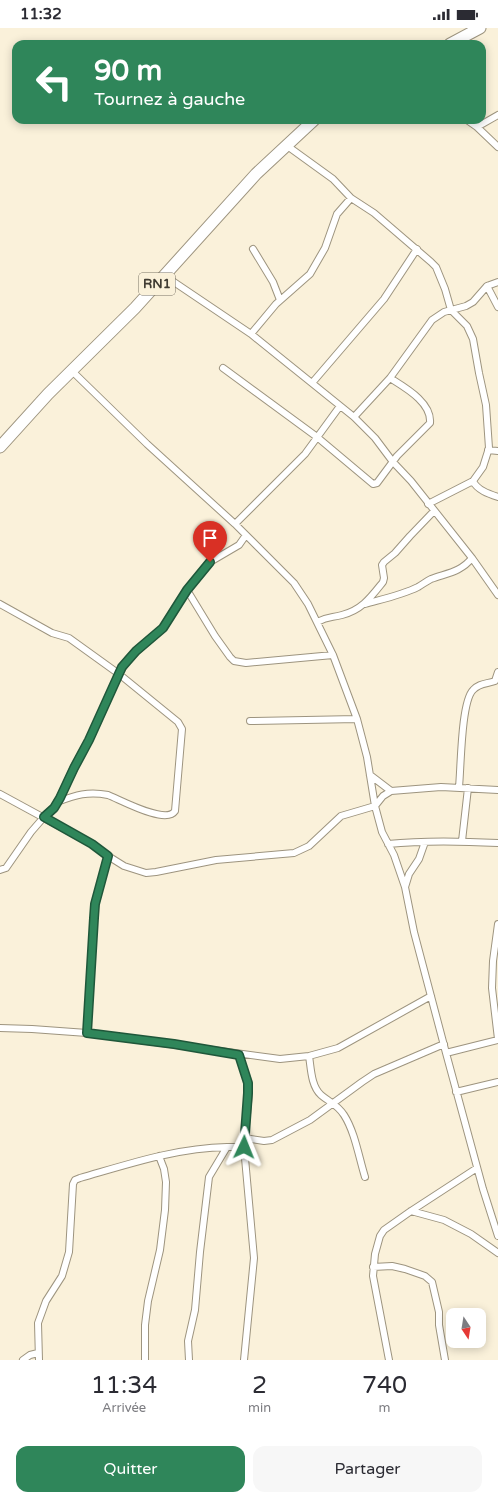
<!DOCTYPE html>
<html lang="fr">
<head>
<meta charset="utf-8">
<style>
  :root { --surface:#fff; --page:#f7f7f7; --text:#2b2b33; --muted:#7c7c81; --accent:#2f865a }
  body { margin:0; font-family:"Varela Round",sans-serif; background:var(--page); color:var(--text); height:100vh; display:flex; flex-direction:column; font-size:15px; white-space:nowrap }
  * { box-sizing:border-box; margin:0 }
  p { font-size:13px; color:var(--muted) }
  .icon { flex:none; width:22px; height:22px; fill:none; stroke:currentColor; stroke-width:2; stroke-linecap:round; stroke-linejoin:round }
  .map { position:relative; height:1332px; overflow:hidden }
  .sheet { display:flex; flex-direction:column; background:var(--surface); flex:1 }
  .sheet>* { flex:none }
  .banner { position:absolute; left:12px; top:12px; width:474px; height:84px; border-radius:12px; box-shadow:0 2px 10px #0003; background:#2f865a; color:#fff; overflow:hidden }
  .needle { width:26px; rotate:168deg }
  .fabs { position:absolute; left:446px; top:1280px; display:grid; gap:8px }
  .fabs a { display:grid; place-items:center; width:40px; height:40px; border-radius:8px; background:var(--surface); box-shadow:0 2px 10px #0003; font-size:20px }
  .pin { position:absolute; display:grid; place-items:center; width:34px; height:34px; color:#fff; margin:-41px -17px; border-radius:50% 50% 50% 0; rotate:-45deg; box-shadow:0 0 4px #0007 }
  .pin .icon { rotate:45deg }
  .me { position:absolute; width:44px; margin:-22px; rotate:2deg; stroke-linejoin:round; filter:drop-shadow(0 0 3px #0008) }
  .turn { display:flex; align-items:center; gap:14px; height:84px; padding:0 16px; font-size:18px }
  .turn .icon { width:52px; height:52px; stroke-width:2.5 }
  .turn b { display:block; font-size:28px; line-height:34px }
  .eta { display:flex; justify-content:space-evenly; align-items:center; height:68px; text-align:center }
  .eta b { font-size:24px; font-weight:600; line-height:28px }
  .action { display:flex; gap:8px; margin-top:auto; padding:8px 16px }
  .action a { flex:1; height:46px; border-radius:12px; background:var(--accent); color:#fff; font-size:16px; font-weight:600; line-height:46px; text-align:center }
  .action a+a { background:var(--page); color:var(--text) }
  .status { display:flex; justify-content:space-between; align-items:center; height:28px; padding:0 20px; background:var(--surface); direction:ltr }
  .status svg { height:11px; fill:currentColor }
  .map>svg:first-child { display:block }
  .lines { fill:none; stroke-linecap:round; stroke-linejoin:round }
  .street-casing { stroke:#9d947f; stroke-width:8 }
  .highway-casing { stroke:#9d947f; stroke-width:13 }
  .street { stroke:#fff; stroke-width:6 }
  .highway { stroke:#fff; stroke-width:11 }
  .route-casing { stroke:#1f573a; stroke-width:10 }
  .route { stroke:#2f865a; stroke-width:7 }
  .labels { text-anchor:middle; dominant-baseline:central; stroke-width:3.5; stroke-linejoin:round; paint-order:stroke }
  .shield { fill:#faf1da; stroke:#787265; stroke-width:1 }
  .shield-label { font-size:13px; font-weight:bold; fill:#403c33 }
</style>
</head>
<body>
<div class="status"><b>11:32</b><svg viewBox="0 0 49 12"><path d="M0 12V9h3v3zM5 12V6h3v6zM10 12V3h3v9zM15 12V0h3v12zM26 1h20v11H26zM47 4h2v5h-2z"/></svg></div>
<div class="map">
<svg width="498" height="1332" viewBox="0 0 498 1332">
  <rect width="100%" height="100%" fill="#faf1da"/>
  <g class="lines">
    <defs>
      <path id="street" d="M 467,92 L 477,99 L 498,119
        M 477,99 L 498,87
        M 286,117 L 333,151 L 351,170 L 374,185 L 431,234 L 436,239 L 445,261 L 451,282 L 467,298 L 473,311 L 479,345 L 486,377 L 489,420 L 483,439 L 473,453 L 428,476
        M 253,221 L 273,254 L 280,272
        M 165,248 L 251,306 L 354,389 L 375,410 L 393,434 L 411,453 L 472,530 L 498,567
        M 487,258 L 498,279
        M 251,306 L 276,276 L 310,246 L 325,220 L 337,186 L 351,170
        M 223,340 L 317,409 L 373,456 L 377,455 L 397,428 L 430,395 C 432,374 404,359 390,350
        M 72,343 L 147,416 L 235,496 L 294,555 L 308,576 L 333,627 L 357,691 L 367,729 L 375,778 L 341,788 L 309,818 L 294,825 L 216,832 L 156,844 L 146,845 L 124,838 L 108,828 L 95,876 L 94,890 L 87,1005
        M 312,355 L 384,271 L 417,221
        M 354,389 L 390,350 L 432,292 L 444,284 L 466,278 L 473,274 L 487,258 L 498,254
        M 488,422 L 498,423
        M 473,453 C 477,462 489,466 498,469
        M 235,496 L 305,426 L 340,378
        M 187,562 L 215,608 L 230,629 L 234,633 L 246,635 L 333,627
        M 0,576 L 52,605 L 69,610 L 119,646 L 178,694 L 182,701 L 175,783 C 166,797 121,772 108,767 C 88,763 76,767 57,774
        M 365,576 C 383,571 402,567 418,559 C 423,556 427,553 431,551 C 447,545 461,544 472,530
        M 317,594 C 329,588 331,590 342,587 C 362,582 371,569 383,554 L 384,550 L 382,537 L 384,534 L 395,525 L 410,508 L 434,483
        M 250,693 L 357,691
        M 370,747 L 391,763
        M 459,759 C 461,740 461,674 473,662 C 479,655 487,656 495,653 L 498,644
        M 498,762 L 441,759 L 391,763 L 383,768 L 375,778 L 382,804 L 394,827 L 405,859 L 414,904 L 446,1025 L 483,1161 L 498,1208
        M 0,766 L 92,816 L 108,828
        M 462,813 L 468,760
        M 388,816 C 425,812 461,813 498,815
        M 0,842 L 6,840 L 31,804 L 44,789 L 54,780 L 60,770 L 74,739 L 89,712 L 119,646 L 128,631 L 163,600 L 187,562 L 210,534 L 239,517 L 246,507
        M 405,859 L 409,846 L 419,831 L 425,814
        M 498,896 L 493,933 L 492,960 L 498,1011
        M 0,1000 L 32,1001 L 87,1005 L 280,1031 L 309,1028 L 338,1020 L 431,968
        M 446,1025 L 498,1012
        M 239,1027 L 248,1055 L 249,1065 L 244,1119 L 254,1230 L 244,1332
        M 309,1028 C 311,1040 311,1058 321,1067 C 329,1074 337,1076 344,1087 C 355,1104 359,1130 365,1149
        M 456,1064 L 498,1054
        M 244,1110 L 264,1113 L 272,1112 L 310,1092 L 362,1054 L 374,1046 L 444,1016
        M 411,1183 L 444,1192 L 471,1206 L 498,1225
        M 373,1239 L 392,1238 L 405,1241 L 425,1248 L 432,1254 L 439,1284 L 439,1297 L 445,1332
        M 23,1332 L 30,1327 L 38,1325
        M 39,1332 L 38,1295 L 46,1273 L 62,1248 L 69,1224 L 73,1156 L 75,1152 L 80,1150 C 129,1136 176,1120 227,1119
        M 145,1332 L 145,1297 L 148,1273 L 160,1222 L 165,1182 L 166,1154 L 164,1141 L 159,1128
        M 189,1332 L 188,1313 L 195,1282 L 200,1224 L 209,1149 L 227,1119 L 244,1119
        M 389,1332 L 373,1248 L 375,1226 L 380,1208 L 384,1202 L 411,1183 L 477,1140"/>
      <path id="highway" d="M 450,16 L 480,0
        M 0,419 L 48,366 L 135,280 L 256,146 L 314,92"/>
    </defs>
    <use href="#street" class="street-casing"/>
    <use href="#highway" class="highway-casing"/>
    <use href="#street" class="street"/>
    <use href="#highway" class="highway"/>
  </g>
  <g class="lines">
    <defs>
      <path id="route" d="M 210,534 L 187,562 L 163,600 L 136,623 L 122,639 L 89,712 L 74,740 L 60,770 L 54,780 L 44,789 L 92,816 L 108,828 L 95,876 L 94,890 L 87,1005 L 174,1016 L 239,1027 L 248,1055 L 248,1065 L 244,1119"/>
    </defs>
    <use href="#route" class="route-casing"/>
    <use href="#route" class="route"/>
  </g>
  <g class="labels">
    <rect class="shield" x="139" y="245" width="36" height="22" rx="3"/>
    <g class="shield-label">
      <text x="157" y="256">RN1</text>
    </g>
  </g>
</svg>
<div class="fabs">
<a><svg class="needle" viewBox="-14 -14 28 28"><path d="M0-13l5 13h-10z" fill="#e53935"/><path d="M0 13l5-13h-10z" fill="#7c7c81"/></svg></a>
</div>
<div class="pin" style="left:210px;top:534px;background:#d93025"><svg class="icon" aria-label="arrive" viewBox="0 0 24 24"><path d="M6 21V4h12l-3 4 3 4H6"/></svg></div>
<svg class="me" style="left:244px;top:1119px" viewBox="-20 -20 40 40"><path d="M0-17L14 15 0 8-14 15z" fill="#2f865a" stroke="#fff" stroke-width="4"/></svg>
<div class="banner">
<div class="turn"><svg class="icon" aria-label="left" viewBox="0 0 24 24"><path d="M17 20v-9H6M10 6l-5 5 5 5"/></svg><div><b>90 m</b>Tournez à gauche</div></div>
</div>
</div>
<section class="sheet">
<div class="eta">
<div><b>11:34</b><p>Arrivée</p></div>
<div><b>2</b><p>min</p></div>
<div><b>740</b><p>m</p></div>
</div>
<div class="action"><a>Quitter</a><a>Partager</a></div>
</section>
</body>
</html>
